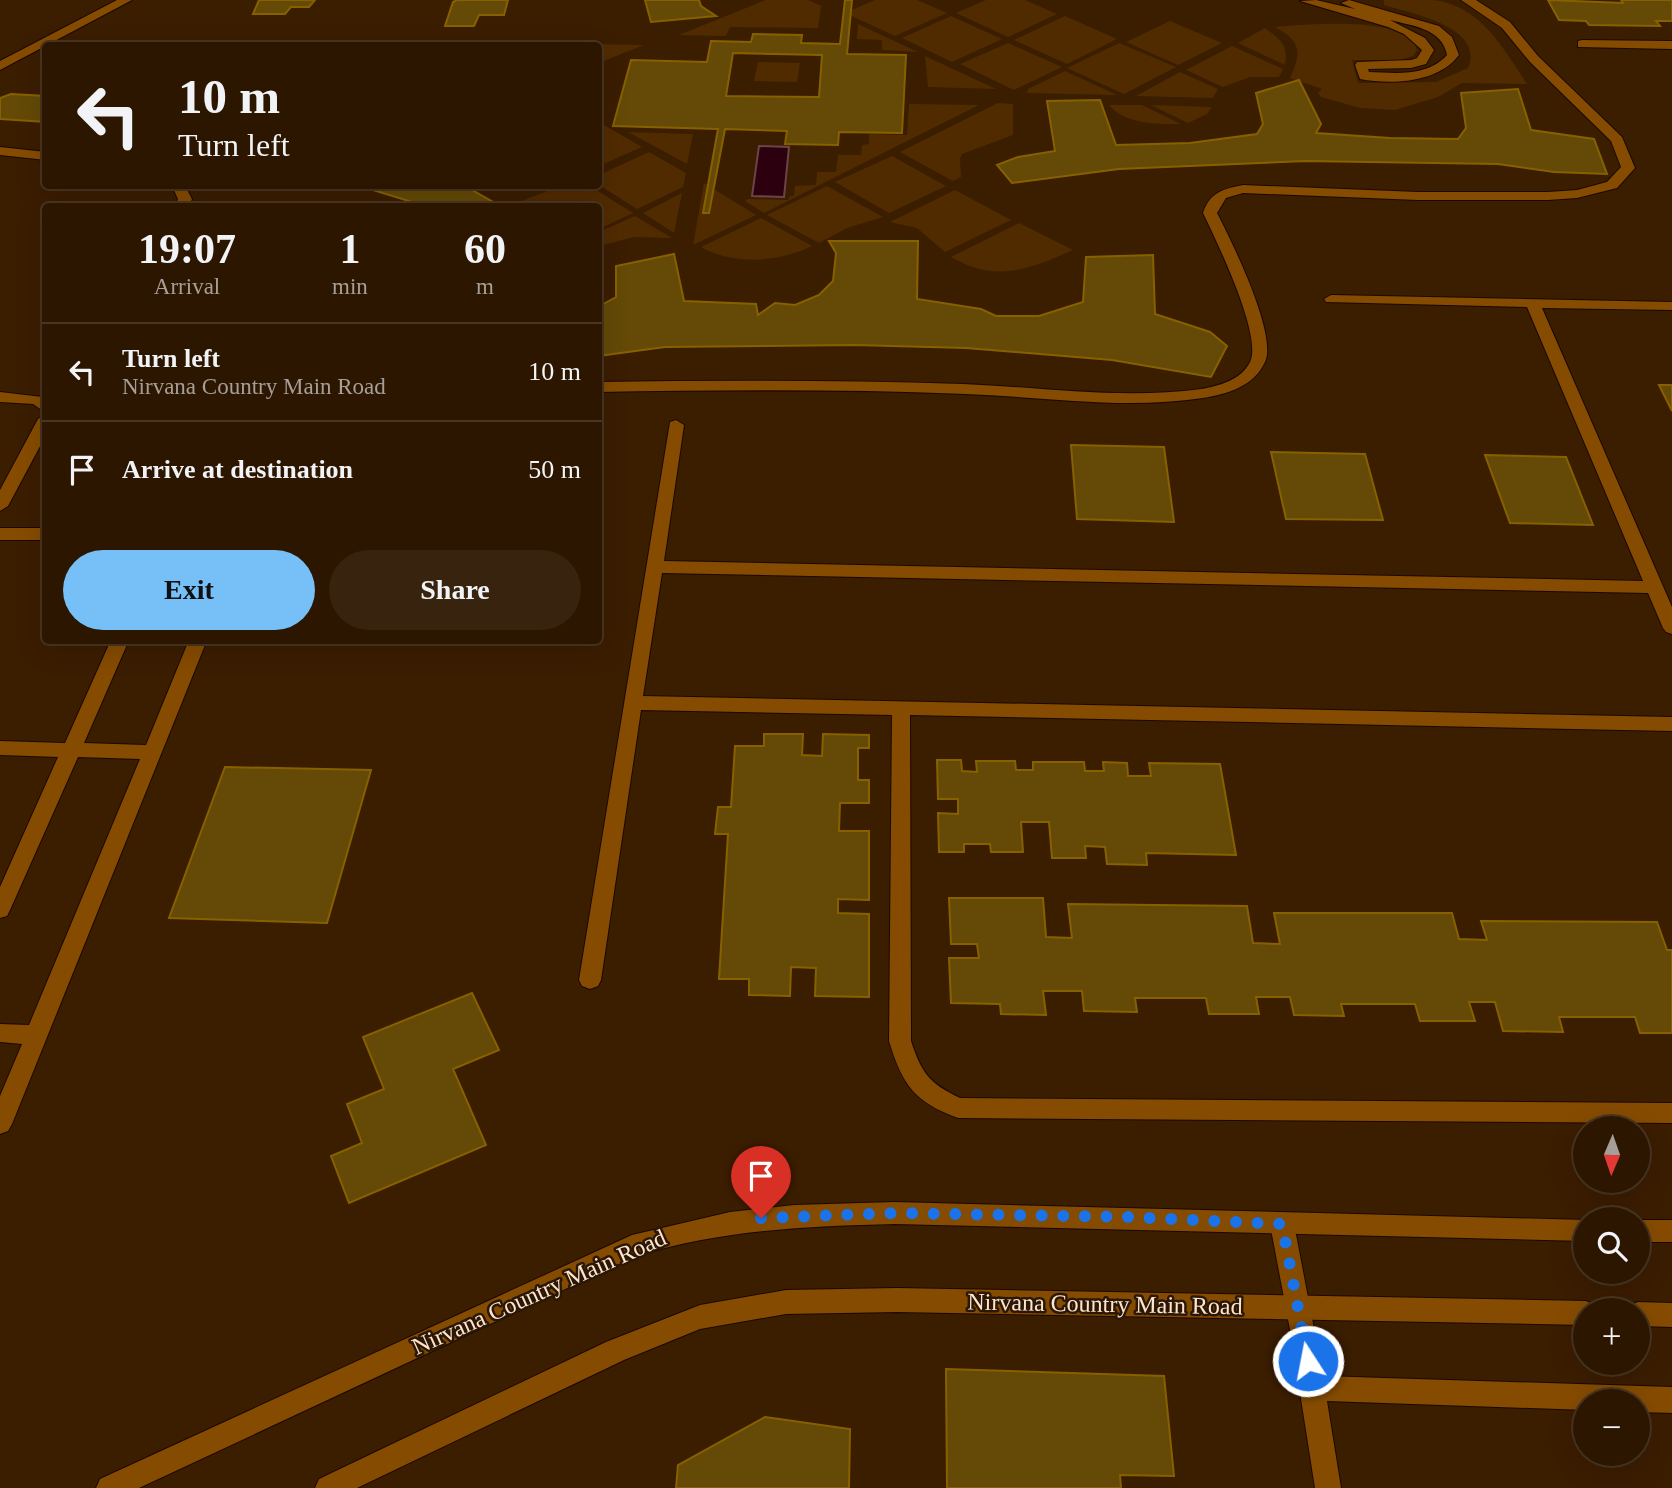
<!DOCTYPE html>
<html lang="en">
<head>
<meta charset="utf-8">
<style>
  :root { --surface:#2c1600; --page:#38230f; --text:#f1f3f6; --muted:#a69f99; --line:#483522; --accent:#76c0f7 }
  body { margin:0; font-family:"Times New Roman",serif; background:var(--page); color:var(--text); height:100vh; display:flex; flex-direction:column; font-size:26px; white-space:nowrap }
  * { box-sizing:border-box; margin:0 }
  p { font-size:23px; color:var(--muted) }
  .icon { flex:none; width:38px; height:38px; fill:none; stroke:currentColor; stroke-width:2; stroke-linecap:round; stroke-linejoin:round }
  .map { position:relative; flex:1; overflow:hidden }
  .side { position:absolute; left:42px; top:203px; width:560px; height:441px; display:flex; flex-direction:column; background:var(--surface); border-radius:7px; box-shadow:0 7px 28px #0002,0 0 0 2px var(--line) }
  .side>* { flex:none }
  .top-card { position:absolute; left:42px; top:42px; width:560px; height:147px; border-radius:7px; box-shadow:0 7px 28px #0002,0 0 0 2px var(--line); background:#2c1600; color:var(--text); overflow:hidden }
  .needle { width:46px; rotate:182deg }
  .fabs { position:absolute; left:1573px; top:1116px; display:grid; gap:14px }
  .fabs a { display:grid; place-items:center; width:77px; height:77px; border-radius:50%; background:var(--surface); box-shadow:0 7px 28px #0002,0 0 0 2px var(--line); font-size:35px }
  .pin { position:absolute; display:grid; place-items:center; width:60px; height:60px; color:#fff; margin:-72px -30px; border-radius:50% 50% 50% 0; rotate:-45deg; box-shadow:0 0 7px #0007 }
  .pin .icon { rotate:45deg }
  .me { position:absolute; width:77px; margin:-38px; rotate:349deg; stroke-linejoin:round; filter:drop-shadow(0 0 5px #0008) }
  .turn { display:flex; align-items:center; gap:24px; height:147px; padding:0 21px; font-size:32px }
  .turn .icon { width:91px; height:91px; stroke-width:2.5 }
  .turn b { display:block; font-size:49px; line-height:60px }
  .eta { display:flex; justify-content:space-evenly; align-items:center; height:119px; text-align:center }
  .eta b { font-size:42px; font-weight:600; line-height:49px }
  .button { display:flex; gap:14px; margin-top:auto; padding:14px 21px }
  .button a { flex:1; height:80px; border-radius:42px; background:var(--accent); color:#111; font-size:28px; font-weight:600; line-height:80px; text-align:center }
  .button a+a { background:var(--page); color:var(--text) }
  ul { padding:0; list-style:none }
  li { display:flex; align-items:center; gap:21px; height:98px; padding:0 21px; border-top:2px solid var(--line) }
  li div { flex:1 }
  li b { display:block; font-size:26px }
  li em { font-style:normal }
  .map>svg:first-child { display:block }
  .green { fill:#512b00 }
  .water { fill:#2c000f; stroke:#6b4448; stroke-width:2 }
  .building { fill:#644907; stroke:#876100; stroke-width:2; fill-rule:evenodd }
  .lines { fill:none; stroke-linecap:round; stroke-linejoin:round }
  .service-casing { stroke:#1b0900; stroke-width:2 }
  .minor-casing { stroke:#1b0900; stroke-width:2 }
  .tertiary-casing { stroke:#1b0900; stroke-width:2 }
  .service { fill:#854b01; fill-rule:evenodd }
  .minor { fill:#854b01; fill-rule:evenodd }
  .tertiary { fill:#854b01; fill-rule:evenodd }
  .route { stroke:#1a73e8; stroke-width:12; stroke-dasharray:0 21.6 }
  .labels { text-anchor:middle; dominant-baseline:central; stroke-width:5; stroke-linejoin:round; paint-order:stroke }
  .near-street-label { font-size:24px; fill:#ffe4cd; stroke:#2a1705 }
</style>
</head>
<body>
<div class="map">
<svg width="1672" height="1488" viewBox="0 0 1672 1488">
  <rect width="100%" height="100%" fill="#3b1d00"/>
  <path class="green" d="M 766,0 L 808,0 L 821,6 L 818,28 L 730,27 L 726,36 L 679,35 Z
    M 875,0 L 917,0 L 947,13 L 895,36 L 845,13 Z
    M 986,0 L 1025,0 L 1057,14 L 1008,37 L 956,13 Z
    M 1384,0 C 1400,0 1417,0 1433,0 C 1480,5 1504,49 1527,84 L 1462,83 L 1438,97 L 1395,110 L 1360,108 L 1321,97 L 1318,93 L 1322,89 L 1290,78 C 1302,52 1301,41 1275,27 C 1304,25 1407,14 1417,50 L 1413,56 L 1400,60 L 1352,60 L 1358,83 L 1436,82 L 1468,68 C 1486,27 1410,13 1384,5 Z
    M 951,16 L 1002,39 L 952,62 L 902,38 Z
    M 1065,16 L 1117,39 L 1067,64 L 1014,40 Z
    M 1170,21 L 1222,43 L 1178,65 L 1126,42 Z
    M 858,24 L 918,52 L 882,50 L 882,40 L 857,39 Z
    M 1265,28 C 1280,39 1289,45 1285,65 L 1238,43 Z
    M 544,43 L 644,45 L 599,63 L 598,46 L 538,45 Z
    M 1008,43 L 1062,67 L 1014,90 L 960,64 Z
    M 1119,43 L 1176,67 L 1124,94 L 1067,68 Z
    M 1232,46 L 1283,69 L 1279,77 L 1250,77 L 1223,87 L 1186,70 Z
    M 925,56 L 996,89 L 928,87 Z
    M 758,62 L 800,63 L 797,82 L 754,81 Z
    M 1065,71 L 1117,95 L 1027,93 L 1028,89 Z
    M 1180,72 L 1218,89 L 1213,98 L 1136,96 Z
    M 998,103 L 1013,104 L 1013,135 L 962,154 L 960,159 L 961,177 L 953,181 L 900,152 Z
    M 909,104 L 979,105 L 764,213 L 745,201 L 748,199 L 788,200 L 790,196 L 794,196 L 795,186 L 816,185 L 817,172 L 836,172 L 838,155 L 861,155 L 862,145 L 869,144 L 869,134 L 907,135 Z
    M 1109,105 L 1142,105 L 1181,124 C 1157,124 1126,125 1109,105 Z
    M 1151,105 L 1212,107 L 1207,114 L 1188,123 Z
    M 599,122 L 642,147 L 599,166 Z
    M 628,132 L 693,134 L 687,164 Z
    M 649,152 L 686,173 L 683,187 L 637,209 L 599,185 L 599,175 Z
    M 892,156 L 946,186 L 889,213 L 835,182 Z
    M 704,183 L 756,215 L 693,245 Z
    M 560,186 L 590,186 L 633,213 L 599,229 L 598,206 L 509,206 Z
    M 827,186 L 883,217 L 847,228 L 819,243 L 767,215 Z
    M 955,190 L 1011,220 L 945,252 L 917,228 L 890,222 Z
    M 682,193 L 674,233 L 643,213 Z
    M 635,216 L 672,238 L 634,237 L 599,246 L 599,232 Z
    M 761,218 L 812,246 C 779,262 734,266 701,247 Z
    M 1019,223 L 1073,250 C 1028,270 996,283 951,257 Z"/>
  <path class="water" d="M 759,146 L 789,147 L 784,197 L 752,196 Z"/>
  <path class="building" d="M 259,0 L 315,0 L 309,7 L 291,7 L 285,14 L 253,14 Z
    M 457,0 L 508,0 L 504,15 L 479,15 L 474,26 L 445,26 L 453,2 Z
    M 645,0 L 699,0 L 701,6 L 716,16 L 651,22 Z
    M 845,0 L 852,0 L 847,54 L 906,55 L 902,133 L 839,132 L 838,145 L 785,144 L 787,131 L 725,129 L 709,213 L 703,213 L 718,129 L 613,126 L 631,60 L 707,62 L 711,41 L 751,42 L 753,34 L 802,35 L 801,43 L 840,44 ZM 733,53 L 822,55 L 819,97 L 726,96 Z
    M 1548,0 L 1623,3 L 1621,0 L 1672,0 L 1672,21 L 1656,21 L 1660,26 L 1589,25 L 1586,21 L 1559,20 Z
    M 1299,80 L 1321,124 L 1316,133 L 1390,138 L 1458,139 L 1466,128 L 1461,93 L 1518,89 L 1531,130 L 1594,139 L 1607,174 L 1554,172 L 1498,164 L 1305,161 L 1119,169 L 1012,183 L 997,165 L 1018,157 L 1055,151 L 1047,101 L 1100,100 L 1116,145 L 1190,143 L 1257,134 L 1263,124 L 1256,93 Z
    M 11,94 L 46,96 L 46,122 L 0,119 L 0,98 Z
    M 360,186 L 465,186 L 493,202 L 478,206 L 425,206 Z
    M 829,241 L 918,241 L 917,299 L 981,309 L 996,316 L 1039,316 L 1083,302 L 1086,257 L 1153,255 L 1155,314 L 1210,332 L 1227,346 L 1211,377 L 1112,360 L 966,348 L 855,345 L 665,347 L 598,356 L 598,307 L 616,297 L 616,266 L 674,254 L 684,301 L 756,304 L 758,315 L 775,303 L 795,305 L 819,295 L 833,281 L 836,253 Z
    M 1659,385 L 1672,385 L 1672,411 Z
    M 1071,445 L 1164,447 L 1174,522 L 1077,519 Z
    M 1271,452 L 1365,454 L 1383,520 L 1286,519 Z
    M 1485,455 L 1566,457 L 1593,525 L 1510,523 Z
    M 764,734 L 803,734 L 802,755 L 822,756 L 823,734 L 869,735 L 869,748 L 858,748 L 858,780 L 869,780 L 869,803 L 840,803 L 839,831 L 869,831 L 869,900 L 838,899 L 838,913 L 869,914 L 869,997 L 815,996 L 816,968 L 791,967 L 790,996 L 749,995 L 749,979 L 719,979 L 728,834 L 715,834 L 718,807 L 731,807 L 735,746 L 764,746 Z
    M 937,760 L 961,760 L 962,771 L 977,772 L 976,761 L 1015,761 L 1016,770 L 1033,770 L 1033,762 L 1084,762 L 1085,771 L 1104,771 L 1103,762 L 1127,763 L 1128,776 L 1151,776 L 1149,763 L 1220,764 L 1236,855 L 1146,853 L 1147,865 L 1107,864 L 1105,847 L 1085,846 L 1086,858 L 1052,858 L 1049,822 L 1021,822 L 1023,852 L 991,852 L 990,844 L 964,844 L 964,852 L 939,852 L 938,813 L 958,814 L 958,799 L 938,799 Z
    M 225,767 L 371,770 L 327,923 L 169,918 Z
    M 949,898 L 1043,898 L 1046,937 L 1072,938 L 1068,904 L 1247,906 L 1253,943 L 1280,944 L 1274,913 L 1452,913 L 1459,939 L 1487,940 L 1481,921 L 1657,922 L 1667,950 L 1672,950 L 1672,1033 L 1640,1033 L 1635,1017 L 1559,1017 L 1563,1032 L 1503,1031 L 1495,1002 L 1469,1002 L 1475,1021 L 1420,1021 L 1415,1004 L 1341,1004 L 1344,1016 L 1294,1015 L 1290,997 L 1256,997 L 1259,1014 L 1209,1014 L 1206,998 L 1135,998 L 1137,1012 L 1084,1011 L 1082,991 L 1043,991 L 1046,1015 L 1001,1014 L 1000,1004 L 951,1003 L 949,958 L 979,958 L 977,944 L 951,944 Z
    M 472,993 L 499,1050 L 453,1069 L 486,1145 L 349,1203 L 331,1156 L 362,1143 L 347,1104 L 384,1089 L 363,1037 Z
    M 946,1369 L 1164,1376 L 1174,1476 L 1120,1475 L 1121,1488 L 947,1488 Z
    M 765,1417 L 850,1429 L 849,1488 L 676,1488 L 678,1465 Z"/>
  <g class="lines">
    <defs>
      <path id="service" d="M 117,0 L 132,0 L 0,70 L 0,61 Z
        M 1316,0 L 1355,9 L 1341,3 L 1349,0 L 1439,26 L 1452,37 L 1459,55 C 1438,83 1392,85 1360,79 L 1355,65 L 1357,62 L 1411,60 L 1417,58 L 1422,50 L 1404,34 L 1388,27 L 1300,1 ZM 1390,20 C 1412,26 1442,28 1447,55 C 1427,77 1396,73 1369,72 L 1368,69 L 1411,68 L 1426,64 L 1434,50 L 1425,38 Z
        M 1461,0 L 1476,0 L 1510,22 L 1538,56 L 1622,137 L 1635,168 L 1617,188 L 1577,198 L 1548,200 L 1418,200 L 1243,193 L 1226,198 L 1217,213 C 1231,240 1278,335 1265,362 C 1254,386 1228,394 1203,398 C 1125,410 1044,397 965,394 C 843,389 721,390 598,392 L 598,382 C 720,380 842,380 963,384 C 1042,387 1122,400 1201,389 C 1219,386 1241,380 1250,362 C 1263,336 1216,240 1203,213 C 1210,192 1223,189 1243,185 L 1418,192 L 1548,192 L 1577,190 L 1607,182 L 1621,167 L 1611,141 L 1530,62 L 1502,28 Z
        M 0,147 L 46,152 L 46,160 L 0,155 Z
        M 172,186 L 185,186 L 192,199 L 189,206 L 175,206 L 178,199 Z"/>
      <path id="minor" d="M 1582,40 L 1672,41 L 1672,49 L 1578,47 L 1578,41 Z
        M 1331,295 L 1672,302 L 1672,310 L 1542,308 L 1672,607 L 1672,634 L 1666,632 L 1663,628 L 1648,593 L 662,573 L 643,696 L 1672,717 L 1672,731 L 910,715 L 911,1041 C 922,1074 929,1083 960,1098 L 1672,1103 L 1672,1123 L 958,1118 C 914,1102 902,1084 889,1041 L 892,715 L 641,710 L 601,980 L 598,986 L 590,989 L 582,986 L 579,980 L 670,422 L 676,420 L 684,425 L 664,561 L 1643,581 L 1527,307 L 1326,302 L 1324,299 Z
        M 0,392 L 43,397 L 46,399 L 46,413 L 33,404 L 0,402 Z
        M 46,414 L 46,435 L 8,506 L 0,511 L 0,490 L 38,419 Z
        M 0,528 L 46,528 L 46,540 L 0,540 Z
        M 111,640 L 129,640 L 84,743 L 146,745 L 189,640 L 207,640 L 12,1124 L 8,1131 L 0,1134 L 0,1096 L 22,1044 L 0,1042 L 0,1024 L 29,1025 L 140,759 L 78,757 L 10,910 L 7,916 L 0,918 L 0,887 L 58,757 L 0,755 L 0,741 L 65,743 Z
        M 1282,1213 L 1291,1216 L 1294,1224 L 1323,1376 L 1672,1387 L 1672,1413 L 1638,1412 L 1638,1402 L 1586,1402 L 1586,1410 L 1327,1401 L 1341,1488 L 1315,1488 L 1291,1335 L 1270,1224 L 1273,1216 Z"/>
      <path id="tertiary" d="M 895,1202 L 1588,1220 L 1586,1220 L 1586,1241 L 895,1224 C 807,1226 721,1230 636,1256 L 139,1488 L 96,1488 L 100,1479 L 632,1235 L 730,1212 L 794,1205 Z
        M 1638,1220 L 1672,1220 L 1672,1242 L 1638,1242 Z
        M 897,1288 L 1586,1301 L 1595,1305 L 1598,1311 L 1586,1311 L 1586,1325 L 897,1312 L 786,1314 L 700,1329 L 624,1360 L 357,1488 L 315,1488 L 319,1479 L 606,1342 L 700,1305 L 786,1290 Z
        M 1638,1302 L 1672,1303 L 1672,1327 L 1638,1326 L 1638,1311 L 1627,1311 L 1629,1306 Z"/>
    </defs>
    <use href="#service" class="service-casing"/>
    <use href="#minor" class="minor-casing"/>
    <use href="#tertiary" class="tertiary-casing"/>
    <use href="#service" class="service"/>
    <use href="#minor" class="minor"/>
    <use href="#tertiary" class="tertiary"/>
  </g>
  <g class="lines">
    <path class="route" d="M 761,1218 L 895,1213 L 1129,1217 L 1282,1224 L 1308,1361"/>
  </g>
  <g class="labels">
    <g class="near-street-label">
      <text transform="translate(539 1292) rotate(-24)">Nirvana Country Main Road</text>
      <text transform="translate(1105 1304) rotate(1)">Nirvana Country Main Road</text>
    </g>
  </g>
</svg>
<div class="fabs">
<a><svg class="needle" viewBox="-14 -14 28 28"><path d="M0-13l5 13h-10z" fill="#e53935"/><path d="M0 13l5-13h-10z" fill="#a69f99"/></svg></a>
<a><svg class="icon" aria-label="search" viewBox="0 0 24 24"><circle cx="10" cy="10" r="6"/><path d="M15 15l6 6"/></svg></a>
<a>+</a>
<a>−</a>
</div>
<div class="pin" style="left:761px;top:1218px;background:#d93025"><svg class="icon" aria-label="arrive" viewBox="0 0 24 24"><path d="M6 21V4h12l-3 4 3 4H6"/></svg></div>
<svg class="me" style="left:1308px;top:1361px" viewBox="-20 -20 40 40"><circle r="17" fill="#1a73e8" stroke="#fff" stroke-width="3"/><path d="M0-11L8 9 0 5-8 9z" fill="#fff"/></svg>
<div class="top-card">
<div class="turn"><svg class="icon" aria-label="left" viewBox="0 0 24 24"><path d="M17 20v-9H6M10 6l-5 5 5 5"/></svg><div><b>10 m</b>Turn left</div></div>
</div>
<section class="side">
<div class="eta">
<div><b>19:07</b><p>Arrival</p></div>
<div><b>1</b><p>min</p></div>
<div><b>60</b><p>m</p></div>
</div>
<ul>
<li><svg class="icon" aria-label="left" viewBox="0 0 24 24"><path d="M17 20v-9H6M10 6l-5 5 5 5"/></svg><div><b>Turn left</b><p>Nirvana Country Main Road</p></div><em>10 m</em></li>
<li><svg class="icon" aria-label="arrive" viewBox="0 0 24 24"><path d="M6 21V4h12l-3 4 3 4H6"/></svg><div><b>Arrive at destination</b></div><em>50 m</em></li>
</ul>
<div class="button"><a>Exit</a><a>Share</a></div>
</section>
</div>
</body>
</html>
